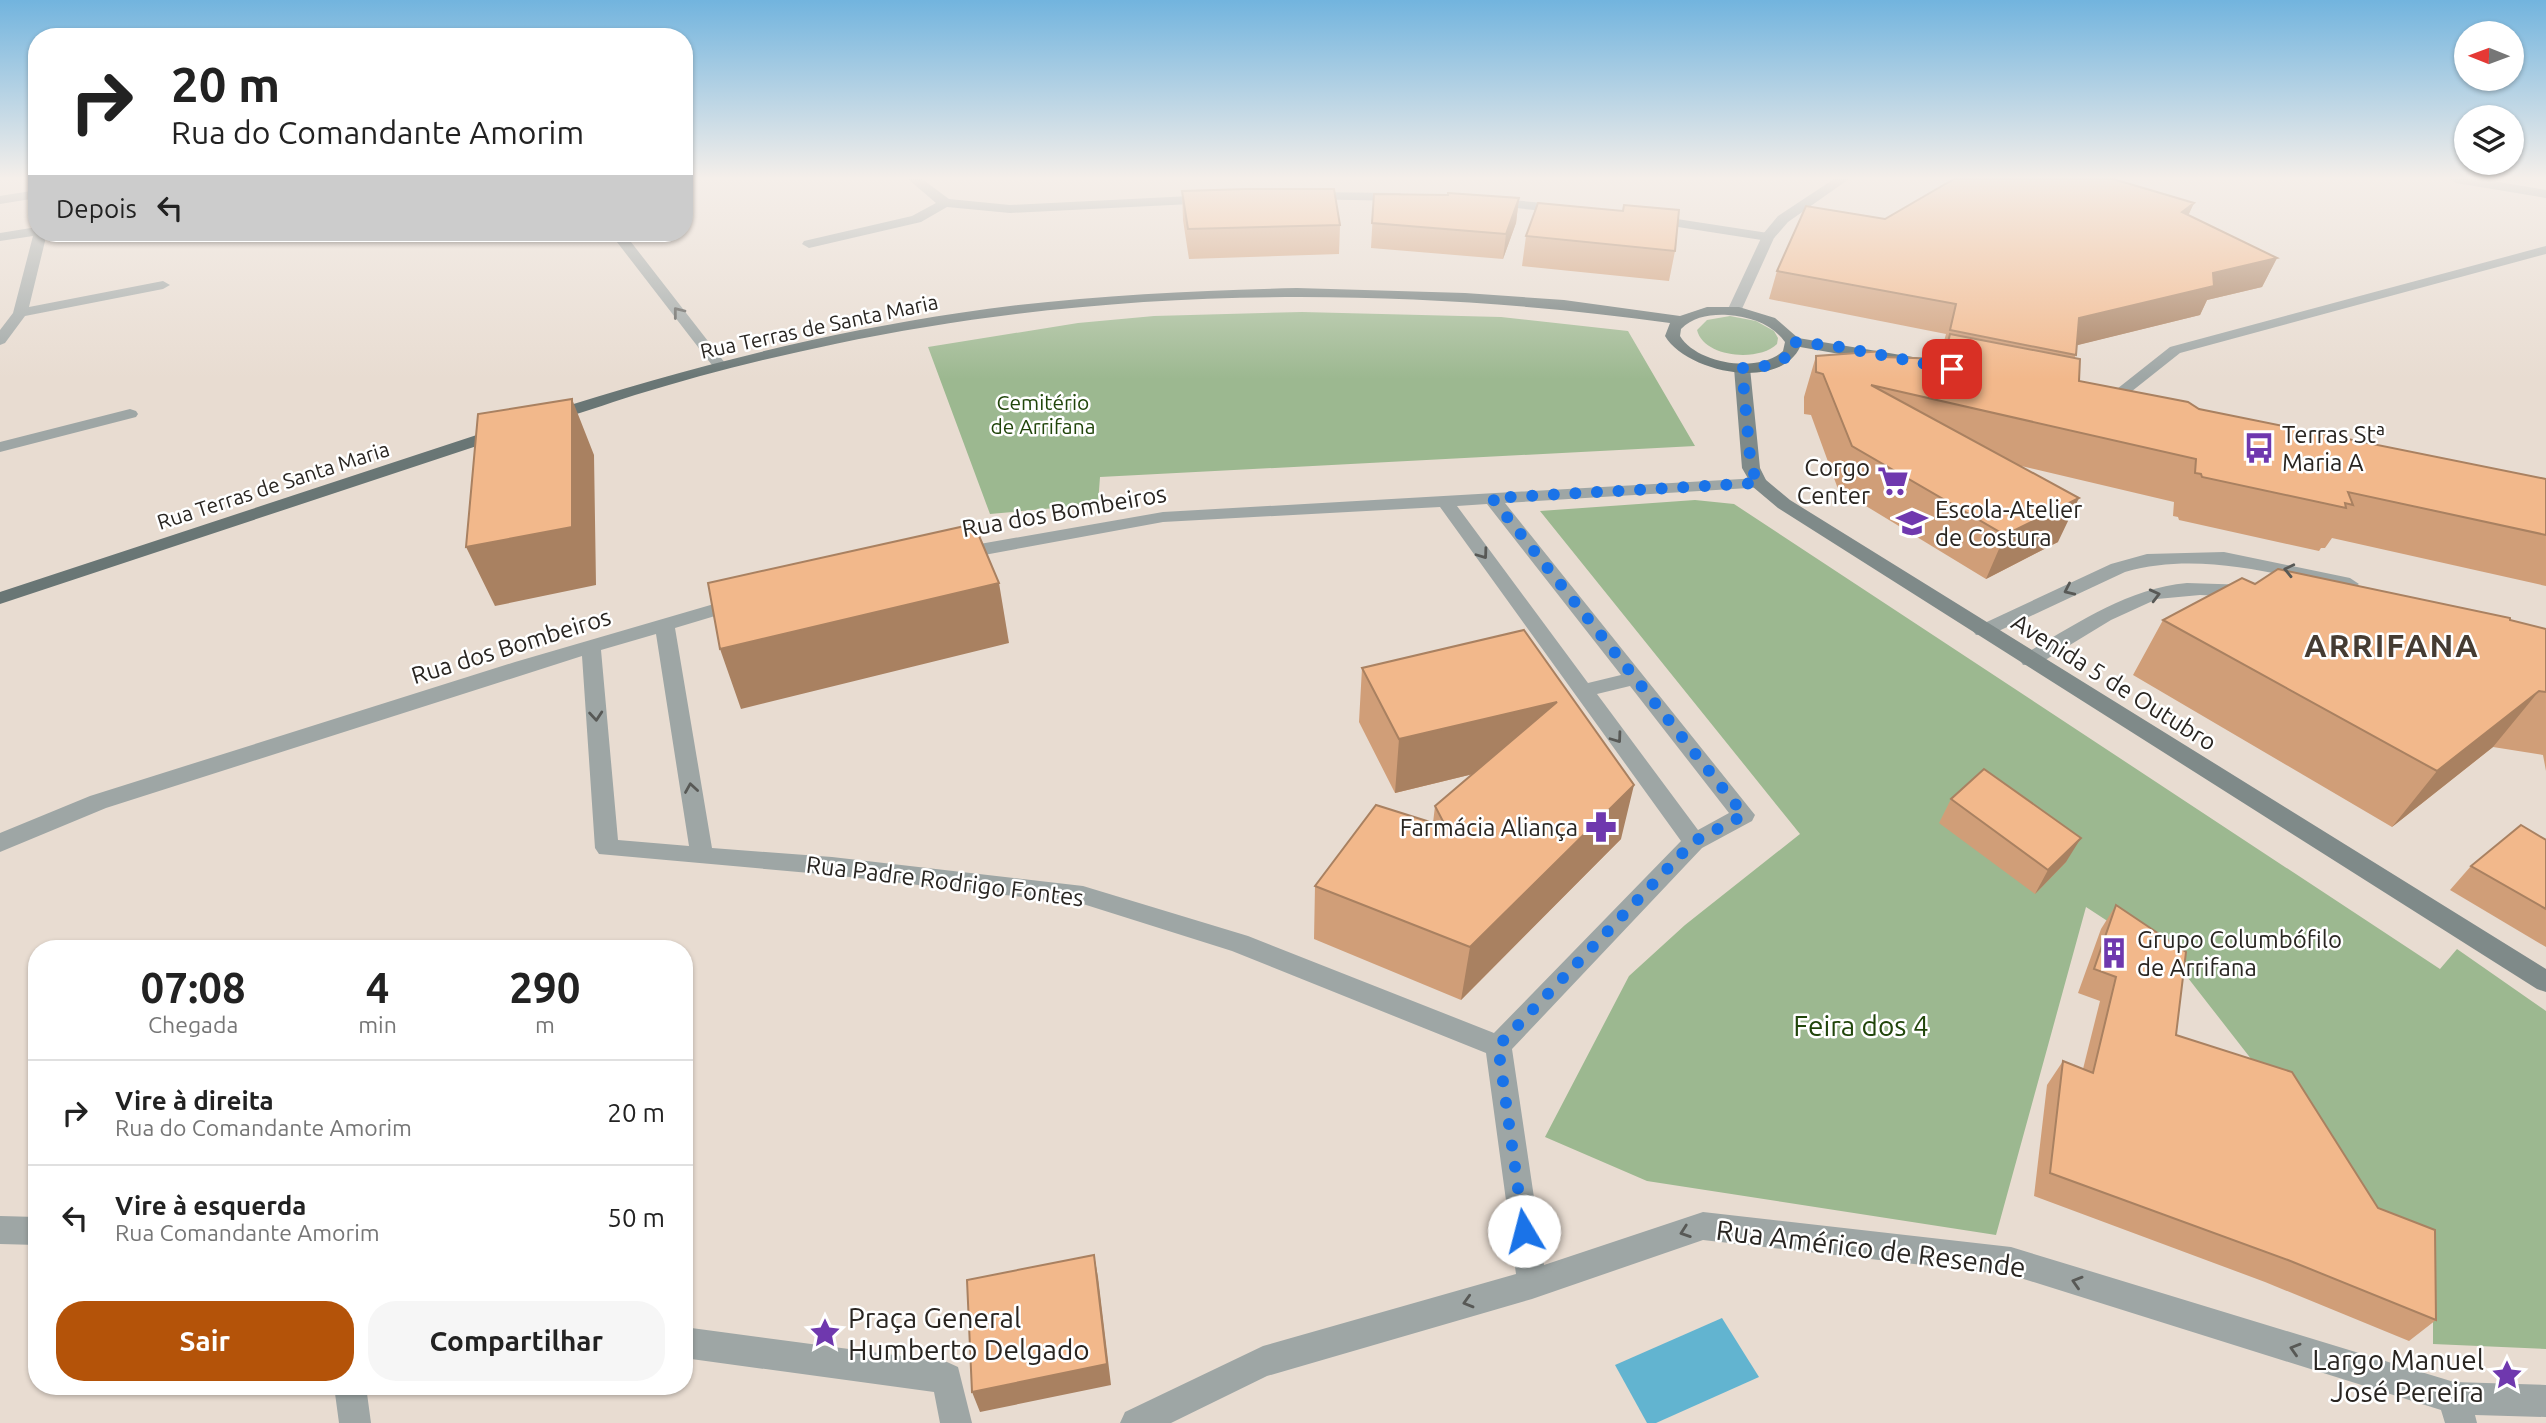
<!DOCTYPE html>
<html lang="pt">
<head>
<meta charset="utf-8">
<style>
  :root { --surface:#fff; --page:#f6f6f6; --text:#222; --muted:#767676; --line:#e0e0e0; --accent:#b45309 }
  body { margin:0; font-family:Ubuntu,sans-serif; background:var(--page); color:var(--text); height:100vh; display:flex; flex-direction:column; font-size:26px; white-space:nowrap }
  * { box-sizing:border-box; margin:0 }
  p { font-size:23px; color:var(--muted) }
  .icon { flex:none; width:38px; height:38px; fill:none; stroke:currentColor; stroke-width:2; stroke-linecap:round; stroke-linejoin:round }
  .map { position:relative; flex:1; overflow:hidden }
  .side { position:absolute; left:28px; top:940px; width:665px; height:455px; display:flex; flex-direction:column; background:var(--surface); border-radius:28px; box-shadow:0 2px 5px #0004 }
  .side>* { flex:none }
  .banner { position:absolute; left:28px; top:28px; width:665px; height:214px; border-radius:28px; box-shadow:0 2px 5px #0004; background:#fff; color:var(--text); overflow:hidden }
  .needle { width:46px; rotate:271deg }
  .tools { position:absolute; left:2454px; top:21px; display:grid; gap:14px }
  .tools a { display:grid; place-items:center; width:70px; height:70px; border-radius:50%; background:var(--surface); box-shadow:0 2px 5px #0004; font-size:35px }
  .pin { position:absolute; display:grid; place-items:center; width:60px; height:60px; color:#fff; margin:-30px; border-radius:14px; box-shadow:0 4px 10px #0006 }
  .me { position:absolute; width:77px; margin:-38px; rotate:352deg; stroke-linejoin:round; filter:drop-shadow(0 0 5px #0008) }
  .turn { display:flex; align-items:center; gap:24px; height:147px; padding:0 28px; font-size:32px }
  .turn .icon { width:91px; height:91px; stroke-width:2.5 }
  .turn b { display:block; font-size:49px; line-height:60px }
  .then { display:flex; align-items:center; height:66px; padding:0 28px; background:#0003; gap:14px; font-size:26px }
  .eta { display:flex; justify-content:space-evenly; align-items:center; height:119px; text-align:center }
  .eta b { font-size:42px; font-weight:700; line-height:49px }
  .button { display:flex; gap:14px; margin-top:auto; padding:14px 28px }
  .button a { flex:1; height:80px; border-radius:28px; background:var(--accent); color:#fff; font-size:28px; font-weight:700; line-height:80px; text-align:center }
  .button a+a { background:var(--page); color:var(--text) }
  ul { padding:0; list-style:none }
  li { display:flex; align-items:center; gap:21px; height:105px; padding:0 28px; border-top:2px solid var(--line) }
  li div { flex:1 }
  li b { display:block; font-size:26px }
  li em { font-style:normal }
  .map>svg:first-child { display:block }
  .green { fill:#9cb890 }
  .water { fill:#62b4d0 }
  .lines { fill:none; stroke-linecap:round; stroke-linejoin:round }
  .minor { fill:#9ea6a5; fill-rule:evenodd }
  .tertiary { fill:#9ea6a5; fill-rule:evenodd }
  .secondary { fill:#7f8a89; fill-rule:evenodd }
  .primary { fill:#697675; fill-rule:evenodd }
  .wall { fill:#d09e78 }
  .shaded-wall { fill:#a98161 }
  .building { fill:#f2b88b; stroke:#a98161; stroke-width:2 }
  .oneway { stroke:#585956 }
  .route { stroke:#1a73e8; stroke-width:12; stroke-dasharray:0 21.6 }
  .labels { text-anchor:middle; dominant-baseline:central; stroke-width:5; stroke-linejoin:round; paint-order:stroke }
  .far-street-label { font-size:21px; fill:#292521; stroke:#fff }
  .far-park-label { font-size:21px; fill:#20450a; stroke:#fff }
  .poi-label { font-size:24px; fill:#292521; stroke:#fff; text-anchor:start }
  .street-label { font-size:24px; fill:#292521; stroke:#fff }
  .near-park-label { font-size:28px; fill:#20450a; stroke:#fff }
  .near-street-label { font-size:28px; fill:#292521; stroke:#fff }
  .near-poi-label { font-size:28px; fill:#292521; stroke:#fff; text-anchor:start }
  .district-label { font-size:32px; font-weight:bold; letter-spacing:2px; fill:#453c33; stroke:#fff }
</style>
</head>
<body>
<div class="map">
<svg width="2546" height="1423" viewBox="0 0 2546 1423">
  <rect width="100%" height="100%" fill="#e8dcd1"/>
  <path class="green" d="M 1302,312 L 1501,317 L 1628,331 L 1695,446 L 1100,477 L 1098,504 L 990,514 L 928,347 L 1078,323 L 1154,316 Z
    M 1730,316 L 1756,321 L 1774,331 L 1778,338 L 1777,344 C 1759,362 1704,358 1697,330 L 1707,320 Z
    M 1695,500 L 1734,504 L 2440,969 L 2457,949 L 2546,1011 L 2546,1349 L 2433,1344 L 2433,1234 L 2372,1214 L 2181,969 L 2086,907 L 1996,1235 L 1647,1181 L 1545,1137 L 1629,976 L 1685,925 L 1800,834 L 1540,511 Z"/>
  <path class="water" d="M 1722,1318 L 1759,1377 L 1656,1423 L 1647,1423 L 1615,1365 Z"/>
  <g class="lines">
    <path class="minor" d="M 908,179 L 922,179 L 949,199 L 1010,205 L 1211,195 L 1217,199 L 1211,203 L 1010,213 L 947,207 L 921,222 L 809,248 L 802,244 L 804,241 L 912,216 L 936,203 Z
      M 2450,179 L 2480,179 L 2546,190 L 2546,198 L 2456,183 Z
      M 37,190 L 37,198 L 0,204 L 0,196 Z
      M 1309,192 L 1400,193 L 1406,197 L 1400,201 L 1304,199 L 1304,193 Z
      M 1491,198 L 1564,205 L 1570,209 L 1564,213 L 1486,205 L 1485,202 Z
      M 1651,215 L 1768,233 L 1775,237 L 1768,241 L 1646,222 L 1644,219 Z
      M 37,227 L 37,233 L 47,233 L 29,307 L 163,281 L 170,285 L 163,289 L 25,316 L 5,343 L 0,345 L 0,330 L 13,313 L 33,236 L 0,241 L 0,233 Z
      M 610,233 L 624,233 L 725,363 L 728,366 L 725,369 L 715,369 Z
      M 130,409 L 136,411 L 138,414 L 136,417 L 0,452 L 0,442 Z
      M 1759,478 L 1765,479 L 1768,483 L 1765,487 L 1505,503 L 1755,815 L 1752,821 L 1702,848 L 1512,1049 L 1544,1265 L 1703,1212 L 2011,1247 L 2454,1382 L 2546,1385 L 2546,1417 L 2475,1415 L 2477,1423 L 2445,1423 L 2441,1410 L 2011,1275 L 1703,1240 L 1532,1299 L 1267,1376 L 1171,1423 L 1120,1423 L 1125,1412 L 1263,1346 L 1516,1274 L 1486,1053 L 1232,951 L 1083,904 L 832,875 L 599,854 L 595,848 L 582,656 L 106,808 L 0,852 L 0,833 L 90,796 L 515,662 L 738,597 L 745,599 L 748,603 L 745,607 L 675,628 L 712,848 L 832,857 L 1083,886 L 1248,936 L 1494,1033 L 1681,841 L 1440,507 L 1163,522 L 957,560 L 948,554 L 957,548 L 1163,512 ZM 1487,504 L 1621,675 L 1588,683 L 1457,506 ZM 656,634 L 689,846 L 618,840 L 601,650 ZM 1630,686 L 1729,813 L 1698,830 L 1597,694 Z
      M 0,1216 L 37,1217 L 37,1245 L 0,1244 Z
      M 684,1327 L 947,1362 L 958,1367 L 972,1423 L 940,1423 L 934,1392 L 684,1358 Z
      M 334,1386 L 366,1386 L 371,1423 L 339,1423 Z"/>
    <path class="tertiary" d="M 1834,179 L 1849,179 L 1788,222 L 1774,238 L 1741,311 L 1734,315 L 1729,314 L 1727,311 L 1763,234 L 1778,216 Z
      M 2546,246 L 2546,254 L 2180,353 L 2117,403 L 2111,405 L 2103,400 L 2170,347 Z
      M 2224,552 L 2350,578 L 2359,584 L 2350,590 C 2276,574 2200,551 2125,572 L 1990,635 L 1976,635 L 1973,631 L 1976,627 L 2111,564 L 2147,554 Z
      M 2187,583 L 2249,585 L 2259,591 L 2249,597 L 2200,595 L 2157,599 L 2111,620 L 2037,665 L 2023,665 L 2020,660 L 2023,655 C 2075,625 2125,589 2187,583 Z"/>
    <path class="secondary" d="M 1742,363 L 1750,368 L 1760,468 L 1766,480 L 1790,500 L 2546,969 L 2546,992 L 2537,989 L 1778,508 L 1753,487 L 1742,468 L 1734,368 Z"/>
    <path class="primary" d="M 1297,288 L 1465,293 L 1564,300 L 1680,316 L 1707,307 L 1739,307 L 1775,318 L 1798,338 L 1919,358 L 1927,363 L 1919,368 L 1800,347 C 1779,392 1686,372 1665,336 L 1670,323 C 1394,285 1109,286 835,344 C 767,358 701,375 635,395 C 606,404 577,415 548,422 L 540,417 L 542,414 C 679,370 817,334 959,313 C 1071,296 1184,291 1297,288 ZM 1728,315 C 1750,317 1771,323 1785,342 L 1783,351 C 1759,374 1697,364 1680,336 L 1681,329 C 1693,317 1710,314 1728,315 Z
      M 501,427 L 507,428 L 509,432 L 507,436 L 0,604 L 0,592 Z"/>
  </g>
  <path class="wall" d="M 1182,191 L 1340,225 L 1339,254 L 1189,259 L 1183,220 Z
    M 1374,194 L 1519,198 L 1516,223 L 1503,259 L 1371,248 Z
    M 2194,203 L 2188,215 L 2277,258 L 2262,287 L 2207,300 L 2200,315 L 2077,345 L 2075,358 L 2079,381 L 2199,409 L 2546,479 L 2546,586 L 2332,538 L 2325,548 L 2321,548 L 2319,551 L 2179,520 L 2178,517 L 2173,516 L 2174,502 L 2017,465 L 2058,542 L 1986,579 L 1838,489 L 1811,415 L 1804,414 L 1804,397 L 1816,356 L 1939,359 L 1946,334 L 1769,299 L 1777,271 Z
    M 1526,236 L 1675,251 L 1669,281 L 1522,266 Z
    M 2255,584 L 2510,620 L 2546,629 L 2546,771 L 2543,755 L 2493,747 L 2392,827 L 2133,675 L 2163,620 Z
    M 1362,668 L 1621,839 L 1461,1000 L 1314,939 L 1315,886 L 1433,823 L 1435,806 L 1473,774 L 1395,793 L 1359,722 Z
    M 1951,799 L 2066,862 L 2035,894 L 1939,823 Z
    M 2546,840 L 2546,947 L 2450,890 L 2471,866 Z
    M 2116,905 L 2176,1035 L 2436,1320 L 2409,1341 L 2265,1282 L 2034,1196 L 2047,1085 L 2063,1061 L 2083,1069 L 2100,1001 L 2078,993 L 2101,929 Z"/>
  <path class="shaded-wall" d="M 1519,198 L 1516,223 L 1503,259 L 1506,234 Z
    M 2194,203 L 2181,231 L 2182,212 Z
    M 2277,258 L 2262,287 L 2207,300 L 2200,315 L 2066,348 L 2079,318 L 2213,273 Z
    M 572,399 L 594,455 L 596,585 L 495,606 L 466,547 Z
    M 2079,498 L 2058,542 L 1986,579 L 2005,535 Z
    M 999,583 L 1009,643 L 741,709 L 720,649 Z
    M 2539,691 L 2493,747 L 2392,827 L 2437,771 Z
    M 1557,702 L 1547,756 L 1395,793 L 1399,739 Z
    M 1634,785 L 1621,839 L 1461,1000 L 1470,947 Z
    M 2081,838 L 2066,862 L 2035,894 L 2048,870 Z
    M 1094,1255 L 1098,1277 L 1111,1385 L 980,1412 L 972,1392 Z"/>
  <path class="building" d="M 1954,179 L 2113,179 L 2194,203 L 2182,212 L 2277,258 L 2213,273 L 2214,286 L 2079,318 L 2076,355 L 1950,330 L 1956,304 L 1777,271 L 1806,206 L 1885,219 Z
    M 1246,189 L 1334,189 L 1340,225 L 1188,229 L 1182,191 Z
    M 1448,193 L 1519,198 L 1506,234 L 1372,223 L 1374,194 L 1448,195 Z
    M 1538,203 L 1623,211 L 1624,205 L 1679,210 L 1675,251 L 1526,236 Z
    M 1950,334 L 2080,359 L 2079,381 L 2188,402 L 2199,409 L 2546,479 L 2546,535 L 2348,492 L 2353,505 L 2345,503 L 2346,508 L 2202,477 L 2201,474 L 2195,473 L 2196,459 L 1871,385 L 2079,498 L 2005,535 L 1852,446 L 1823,374 L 1816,372 L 1816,356 L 1884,351 L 1882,357 L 1944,359 Z
    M 572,399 L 572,527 L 466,547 L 478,414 Z
    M 974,524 L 999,583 L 720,649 L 708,583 Z
    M 2278,569 L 2510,618 L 2510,620 L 2546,629 L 2546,692 L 2539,691 L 2437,771 L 2163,620 L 2242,578 L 2255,584 Z
    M 1524,630 L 1634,785 L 1470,947 L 1315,886 L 1376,805 L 1446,827 L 1435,806 L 1557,702 L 1399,739 L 1362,668 Z
    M 1984,769 L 2081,838 L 2048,870 L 1951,799 Z
    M 2521,825 L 2546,840 L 2546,909 L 2471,866 Z
    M 2116,905 L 2186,952 L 2176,1035 L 2292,1072 L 2378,1208 L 2435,1230 L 2436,1320 L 2288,1260 L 2050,1173 L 2063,1061 L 2093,1073 L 2116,977 L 2094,969 Z
    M 1094,1255 L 1107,1364 L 972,1392 L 967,1280 Z"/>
  <defs><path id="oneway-chevron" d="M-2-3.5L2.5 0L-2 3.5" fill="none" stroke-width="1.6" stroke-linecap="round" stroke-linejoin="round" transform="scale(1.75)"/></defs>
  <g class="oneway">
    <use href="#oneway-chevron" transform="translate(678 312) rotate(-128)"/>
    <use href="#oneway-chevron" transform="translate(1483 554) rotate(54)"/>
    <use href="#oneway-chevron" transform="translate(2289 570) rotate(-167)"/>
    <use href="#oneway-chevron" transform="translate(2069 590) rotate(155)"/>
    <use href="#oneway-chevron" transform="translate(2155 595) rotate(-14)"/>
    <use href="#oneway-chevron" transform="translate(596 716) rotate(85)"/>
    <use href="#oneway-chevron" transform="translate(1617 738) rotate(54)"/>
    <use href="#oneway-chevron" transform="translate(691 788) rotate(-99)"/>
    <use href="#oneway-chevron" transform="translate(1685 1232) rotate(161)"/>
    <use href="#oneway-chevron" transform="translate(2077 1282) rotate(-163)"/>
    <use href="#oneway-chevron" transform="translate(1468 1302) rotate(164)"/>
    <use href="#oneway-chevron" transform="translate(2295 1349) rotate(-163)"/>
  </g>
  <linearGradient id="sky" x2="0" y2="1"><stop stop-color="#72b4de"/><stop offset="0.47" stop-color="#f5efea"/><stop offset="1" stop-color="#f5efea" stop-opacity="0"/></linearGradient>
  <rect width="2546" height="379" fill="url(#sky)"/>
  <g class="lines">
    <path class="route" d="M 1524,1231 L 1498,1046 L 1693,842 L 1744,815 L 1492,498 L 1759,483 L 1751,468 L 1742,368 C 1761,367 1791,366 1793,342 L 1835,346 L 1952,369"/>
  </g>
  <defs>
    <symbol id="bus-bare" viewBox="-9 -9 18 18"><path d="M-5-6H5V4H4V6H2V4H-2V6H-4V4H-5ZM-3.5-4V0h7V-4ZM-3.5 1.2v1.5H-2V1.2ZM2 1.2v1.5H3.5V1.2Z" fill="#6f38ae" stroke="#fff" stroke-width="2.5" paint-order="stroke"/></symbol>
    <symbol id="supermarket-bare" viewBox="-9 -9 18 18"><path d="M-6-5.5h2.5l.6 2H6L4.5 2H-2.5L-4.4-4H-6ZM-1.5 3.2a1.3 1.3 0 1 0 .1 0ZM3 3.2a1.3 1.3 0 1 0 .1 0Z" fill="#6f38ae" stroke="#fff" stroke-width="2.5" paint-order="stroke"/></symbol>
    <symbol id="school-bare" viewBox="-9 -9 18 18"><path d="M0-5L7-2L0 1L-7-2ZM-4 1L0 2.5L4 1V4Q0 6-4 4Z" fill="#6f38ae" stroke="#fff" stroke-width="2.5" paint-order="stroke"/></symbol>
    <symbol id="pharmacy-bare" viewBox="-9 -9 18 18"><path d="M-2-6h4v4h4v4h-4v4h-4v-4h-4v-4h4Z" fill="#6f38ae" stroke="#fff" stroke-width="2.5" paint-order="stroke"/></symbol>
    <symbol id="building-bare" viewBox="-9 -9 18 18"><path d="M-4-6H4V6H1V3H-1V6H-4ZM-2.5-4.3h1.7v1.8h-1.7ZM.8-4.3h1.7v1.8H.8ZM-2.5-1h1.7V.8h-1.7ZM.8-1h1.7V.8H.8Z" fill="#6f38ae" stroke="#fff" stroke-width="2.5" paint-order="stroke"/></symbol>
    <symbol id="sight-bare" viewBox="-9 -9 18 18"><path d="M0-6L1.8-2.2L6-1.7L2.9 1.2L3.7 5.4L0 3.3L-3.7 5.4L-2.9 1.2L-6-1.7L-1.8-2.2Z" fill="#6f38ae" stroke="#fff" stroke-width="2.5" paint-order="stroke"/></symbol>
  </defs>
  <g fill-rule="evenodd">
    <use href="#bus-bare" x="2237" y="426" width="44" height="44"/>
    <use href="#supermarket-bare" x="1871" y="459" width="44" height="44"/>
    <use href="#school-bare" x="1890" y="501" width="44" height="44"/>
    <use href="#pharmacy-bare" x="1579" y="805" width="44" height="44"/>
    <use href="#building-bare" x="2092" y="931" width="44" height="44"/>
    <use href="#sight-bare" x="803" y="1311" width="44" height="44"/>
    <use href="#sight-bare" x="2485" y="1353" width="44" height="44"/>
  </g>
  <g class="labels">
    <g class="far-street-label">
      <text transform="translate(819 326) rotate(-12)">Rua Terras de Santa Maria</text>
      <text transform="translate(273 485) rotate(-18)">Rua Terras de Santa Maria</text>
    </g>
    <g class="far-park-label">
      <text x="1043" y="402">Cemitério<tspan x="1043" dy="24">de Arrifana</tspan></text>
    </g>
    <g class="poi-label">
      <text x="2282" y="434">Terras Stª<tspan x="2282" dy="28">Maria A</tspan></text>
      <text x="1870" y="467" text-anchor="end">Corgo<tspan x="1870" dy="28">Center</tspan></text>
      <text x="1935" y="509">Escola-Atelier<tspan x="1935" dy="28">de Costura</tspan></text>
      <text x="1578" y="827" text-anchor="end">Farmácia Aliança</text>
      <text x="2137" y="939">Grupo Columbófilo<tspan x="2137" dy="28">de Arrifana</tspan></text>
    </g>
    <g class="street-label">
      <text transform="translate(1064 511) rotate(-10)">Rua dos Bombeiros</text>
      <text transform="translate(511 646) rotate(-17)">Rua dos Bombeiros</text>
      <text transform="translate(2114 682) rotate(32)">Avenida 5 de Outubro</text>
      <text transform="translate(945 881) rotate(7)">Rua Padre Rodrigo Fontes</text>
    </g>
    <g class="near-park-label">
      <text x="1861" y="1025">Feira dos 4</text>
    </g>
    <g class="near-street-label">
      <text transform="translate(1871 1248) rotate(7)">Rua Américo de Resende</text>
    </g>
    <g class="near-poi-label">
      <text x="848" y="1317">Praça General<tspan x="848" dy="32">Humberto Delgado</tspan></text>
      <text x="2484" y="1359" text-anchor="end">Largo Manuel<tspan x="2484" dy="32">José Pereira</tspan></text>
    </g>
    <g class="district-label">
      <text x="2392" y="645">ARRIFANA</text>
    </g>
  </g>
</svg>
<div class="tools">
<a><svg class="needle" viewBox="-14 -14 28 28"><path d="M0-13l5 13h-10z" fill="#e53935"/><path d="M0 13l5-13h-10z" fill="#767676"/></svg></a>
<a><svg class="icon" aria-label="layers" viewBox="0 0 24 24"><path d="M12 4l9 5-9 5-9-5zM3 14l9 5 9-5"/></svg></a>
</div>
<div class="pin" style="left:1952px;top:369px;background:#d93025"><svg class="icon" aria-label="arrive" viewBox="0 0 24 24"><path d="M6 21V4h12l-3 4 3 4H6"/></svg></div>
<svg class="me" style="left:1524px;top:1231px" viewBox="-20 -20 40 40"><circle r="19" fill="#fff"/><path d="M0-13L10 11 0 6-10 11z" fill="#1a73e8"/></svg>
<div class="banner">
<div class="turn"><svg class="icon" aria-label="right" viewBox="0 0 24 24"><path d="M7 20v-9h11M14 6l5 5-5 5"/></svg><div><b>20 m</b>Rua do Comandante Amorim</div></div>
<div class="then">Depois<svg class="icon" aria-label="left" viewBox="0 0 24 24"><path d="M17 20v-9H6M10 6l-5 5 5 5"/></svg></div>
</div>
<section class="side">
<div class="eta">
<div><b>07:08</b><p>Chegada</p></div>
<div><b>4</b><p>min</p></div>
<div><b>290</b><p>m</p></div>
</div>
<ul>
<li><svg class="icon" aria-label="right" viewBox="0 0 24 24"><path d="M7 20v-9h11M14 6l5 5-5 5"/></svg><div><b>Vire à direita</b><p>Rua do Comandante Amorim</p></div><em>20 m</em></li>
<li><svg class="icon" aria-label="left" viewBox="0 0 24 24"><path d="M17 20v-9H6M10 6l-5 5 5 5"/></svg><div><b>Vire à esquerda</b><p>Rua Comandante Amorim</p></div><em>50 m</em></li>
</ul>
<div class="button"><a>Sair</a><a>Compartilhar</a></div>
</section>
</div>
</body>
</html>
